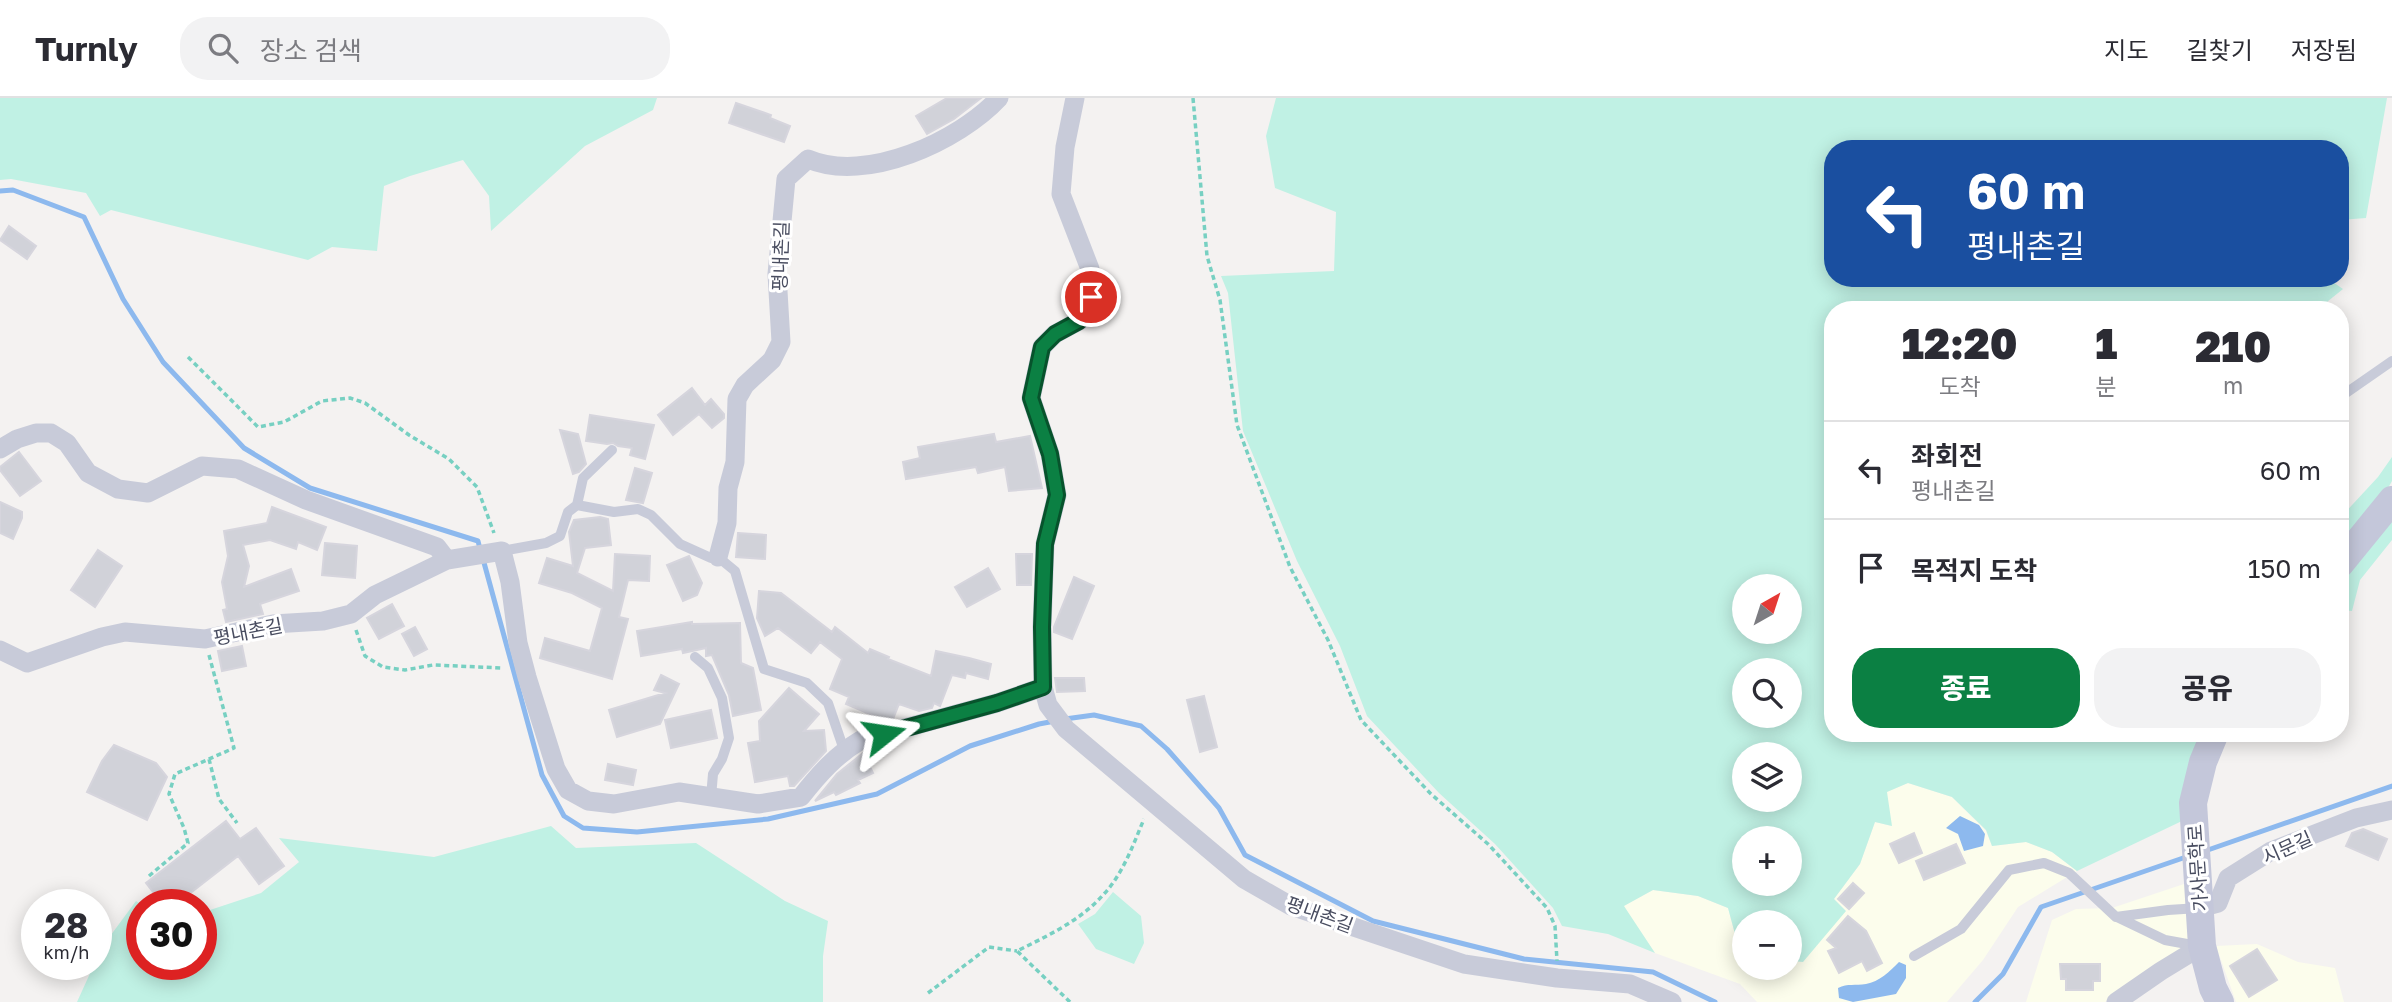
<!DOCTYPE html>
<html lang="ko">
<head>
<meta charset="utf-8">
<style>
  :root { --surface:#fff; --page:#f2f2f3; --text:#2b2b33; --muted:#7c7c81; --line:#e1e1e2; --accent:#0b8043 }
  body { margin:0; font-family:"Golos Text","Noto Sans KR",sans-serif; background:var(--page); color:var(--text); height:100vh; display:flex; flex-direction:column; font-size:26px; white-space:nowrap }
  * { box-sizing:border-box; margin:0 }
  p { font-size:23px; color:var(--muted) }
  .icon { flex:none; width:38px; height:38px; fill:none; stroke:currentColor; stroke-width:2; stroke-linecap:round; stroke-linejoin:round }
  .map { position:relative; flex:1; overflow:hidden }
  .sheet { position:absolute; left:1824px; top:203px; width:525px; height:441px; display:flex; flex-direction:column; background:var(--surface); border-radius:28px; box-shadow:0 4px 18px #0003 }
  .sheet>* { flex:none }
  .banner { position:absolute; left:1824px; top:42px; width:525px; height:147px; border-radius:28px; box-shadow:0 4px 18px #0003; background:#1a4fa0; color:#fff; overflow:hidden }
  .needle { width:46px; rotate:39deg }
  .controls { position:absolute; left:1732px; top:476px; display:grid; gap:14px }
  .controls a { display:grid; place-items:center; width:70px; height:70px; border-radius:50%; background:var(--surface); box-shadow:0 4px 18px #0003; font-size:35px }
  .speed { position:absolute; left:21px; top:791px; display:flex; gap:14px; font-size:35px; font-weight:700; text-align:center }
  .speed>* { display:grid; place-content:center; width:91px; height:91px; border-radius:50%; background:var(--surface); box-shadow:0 4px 18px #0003; line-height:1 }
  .speed small { font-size:18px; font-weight:400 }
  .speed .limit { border:10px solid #d22; background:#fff; color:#111 }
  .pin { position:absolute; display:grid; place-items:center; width:60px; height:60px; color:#fff; margin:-30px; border:4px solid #fff; border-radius:50%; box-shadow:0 2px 7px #0007 }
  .me { position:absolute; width:77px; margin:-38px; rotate:75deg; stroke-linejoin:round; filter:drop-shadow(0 0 5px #0008) }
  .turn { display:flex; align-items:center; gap:24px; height:147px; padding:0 28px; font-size:32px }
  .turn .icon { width:91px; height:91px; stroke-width:2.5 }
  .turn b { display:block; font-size:49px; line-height:60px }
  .eta { display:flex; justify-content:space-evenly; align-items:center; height:119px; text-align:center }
  .eta b { font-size:42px; font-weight:800; line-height:49px }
  .button { display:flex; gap:14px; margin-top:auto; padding:14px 28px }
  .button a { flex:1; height:80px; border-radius:28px; background:var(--accent); color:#fff; font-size:28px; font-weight:800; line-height:80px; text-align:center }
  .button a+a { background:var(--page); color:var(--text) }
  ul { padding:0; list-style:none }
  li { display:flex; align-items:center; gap:21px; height:98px; padding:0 28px; border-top:2px solid var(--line) }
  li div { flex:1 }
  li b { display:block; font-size:26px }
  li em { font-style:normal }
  header { display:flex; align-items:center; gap:42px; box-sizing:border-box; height:98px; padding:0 35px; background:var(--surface); border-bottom:2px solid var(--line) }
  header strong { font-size:33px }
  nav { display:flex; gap:38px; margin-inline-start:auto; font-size:24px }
  .search { width:490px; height:63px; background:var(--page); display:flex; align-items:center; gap:18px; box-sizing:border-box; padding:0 24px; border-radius:28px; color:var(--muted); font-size:26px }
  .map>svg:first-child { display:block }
  .commercial { fill:#fcfdec }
  .green { fill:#c0f1e4; fill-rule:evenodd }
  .water { fill:#8db9ee }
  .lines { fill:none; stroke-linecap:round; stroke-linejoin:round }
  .stream { stroke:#8db9ee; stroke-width:5 }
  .building { fill:#d1d2d9; stroke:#d6d5dd; stroke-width:2 }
  .path { stroke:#77d0c2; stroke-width:3.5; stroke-dasharray:5 3.5; stroke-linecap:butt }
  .lane { stroke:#c8cbd9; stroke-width:10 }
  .street { stroke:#c8cbd9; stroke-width:19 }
  .secondary { stroke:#c4c7da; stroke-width:28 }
  .route-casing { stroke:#07532c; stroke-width:18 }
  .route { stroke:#0b8043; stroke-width:12 }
  .labels { text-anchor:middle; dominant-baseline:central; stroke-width:6; stroke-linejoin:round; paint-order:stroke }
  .street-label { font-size:19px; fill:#494d60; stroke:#fff }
</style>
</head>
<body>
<header>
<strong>Turnly</strong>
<div class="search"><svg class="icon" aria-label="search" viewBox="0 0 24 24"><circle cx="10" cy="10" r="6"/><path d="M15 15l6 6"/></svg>장소 검색</div>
<nav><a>지도</a><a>길찾기</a><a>저장됨</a></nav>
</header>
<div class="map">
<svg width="2392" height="904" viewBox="0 0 2392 904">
  <rect width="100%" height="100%" fill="#f4f2f1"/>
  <path class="commercial" d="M 1908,685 L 1952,699 L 1986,733 L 1992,748 L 2026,744 L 2052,754 L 2077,773 L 2018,809 L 1983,862 L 1947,904 L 1757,904 L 1740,886 L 1655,855 L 1623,808 L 1653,792 L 1698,798 L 1728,810 L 1739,851 L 1745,855 L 1745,870 L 1790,870 L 1790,847 L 1845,812 L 1834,801 L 1860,766 L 1875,724 L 1891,728 L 1886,694 Z
    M 2187,785 L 2191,848 L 2105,904 L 2026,904 L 2052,822 L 2076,811 L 2112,810 Z
    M 2257,846 L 2298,864 L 2335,870 L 2344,904 L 2236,904 L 2216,848 Z"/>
  <path class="green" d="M 0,0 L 657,0 L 653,12 L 585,48 L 491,133 L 489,98 L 463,62 L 410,78 L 384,88 L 377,153 L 332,149 L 308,162 L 111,112 L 100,118 L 86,95 L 11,81 L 0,82 Z
    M 1276,0 L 2387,0 L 2366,120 L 2340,122 L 2340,51 L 1832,51 L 1832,180 L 2327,180 L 2343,191 L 2317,212 L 1832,212 L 1832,635 L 2208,635 L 2182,723 L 2077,773 L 2052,754 L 2026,744 L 1992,748 L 1986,732 L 1952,699 L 1908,685 L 1887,694 L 1892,728 L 1875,724 L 1860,766 L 1834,801 L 1846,813 L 1803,864 L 1793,863 L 1790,824 L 1745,824 L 1745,855 L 1739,851 L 1728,810 L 1698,798 L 1653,792 L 1624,808 L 1655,855 L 1608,836 L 1562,828 L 1553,810 L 1495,746 L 1439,695 L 1367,618 L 1340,548 L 1297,463 L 1243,333 L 1228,195 L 1221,178 L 1334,173 L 1336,114 L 1275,90 L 1266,38 ZM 1745,488 L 1790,488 L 1790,534 L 1745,534 ZM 1745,572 L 1790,572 L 1790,618 L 1745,618 ZM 1745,656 L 1790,656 L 1790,702 L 1745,702 ZM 1745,740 L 1790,740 L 1790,786 L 1745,786 Z
    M 2392,359 L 2392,383 L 2384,397 L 2340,452 L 2340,420 L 2378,379 Z
    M 2392,422 L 2392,442 L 2360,482 L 2352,513 L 2340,512 L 2340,483 Z
    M 551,728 L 576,750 L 696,745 L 785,803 L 828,823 L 823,858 L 823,904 L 77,904 L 102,849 L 136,803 L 142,807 L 142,866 L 201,866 L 201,815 L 261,795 L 299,764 L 279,740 L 434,759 Z
    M 1113,794 L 1141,818 L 1144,845 L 1134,866 L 1096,851 L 1078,826 L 1095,816 Z"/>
  <path class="water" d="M 1960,718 L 1979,727 L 1985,736 L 1983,748 L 1964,753 L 1958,736 L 1946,730 Z
    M 1899,864 L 1906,867 L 1906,880 L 1896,896 L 1853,904 L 1839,900 L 1838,890 C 1848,885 1855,888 1866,886 C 1879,884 1890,873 1899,864 Z"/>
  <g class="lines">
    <path class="stream" d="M 0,93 L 13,92 L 84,119 L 123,201 L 163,264 L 244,350 L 310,390 L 478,443 L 480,451
      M 483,461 L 542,677 L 564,718 L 583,730 L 637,734 L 768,721 L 877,696 L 970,648 L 1039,626 L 1055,623
      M 1065,621 L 1094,617 L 1141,628 L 1167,651 L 1219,710 L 1245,757 L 1373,823 L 1524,861 L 1653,874 L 1715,904
      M 2205,753 L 2392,688
      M 1975,904 L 2003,876 L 2041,809 L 2186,759"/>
  </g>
  <path class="building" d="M 947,0 L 981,0 L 954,21 L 927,36 L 916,18 Z
    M 736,5 L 771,17 L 770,20 L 790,28 L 784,44 L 729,25 Z
    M 9,128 L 36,148 L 27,161 L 0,142 Z
    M 692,290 L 705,307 L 711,301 L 724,316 L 724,320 L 712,330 L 699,316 L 673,337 L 658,317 Z
    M 590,317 L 654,327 L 645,361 L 630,357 L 632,350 L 618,348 L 613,345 L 607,346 L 586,343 Z
    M 560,332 L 578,336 L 586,366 L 579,374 L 573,376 Z
    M 994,336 L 996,344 L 1030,338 L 1042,390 L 1009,393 L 1005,369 L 978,375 L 976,369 L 906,381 L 903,364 L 920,360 L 918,349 Z
    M 19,354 L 41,383 L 20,398 L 0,372 L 0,369 Z
    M 635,370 L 652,375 L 643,405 L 626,402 Z
    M 0,404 L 22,414 L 22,420 L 13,441 L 0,435 Z
    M 272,409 L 326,429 L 317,452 L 298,444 L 296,451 L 270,442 L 243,447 L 249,468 L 244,489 L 291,471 L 299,493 L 260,506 L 263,516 L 226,524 L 223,512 L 227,511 L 222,484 L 228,458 L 224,433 L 267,425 Z
    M 600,419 L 608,421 L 611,447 L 585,450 L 577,475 L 613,493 L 615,456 L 650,458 L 649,483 L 628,482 L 619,519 L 628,521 L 612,581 L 540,560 L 545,540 L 590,553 L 602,510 L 572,495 L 539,485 L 547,460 L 573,468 L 569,434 L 574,422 Z
    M 738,435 L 766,437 L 765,461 L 736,459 Z
    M 325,445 L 357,448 L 355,480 L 322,477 Z
    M 98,452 L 122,468 L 95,509 L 71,492 Z
    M 1016,456 L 1032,456 L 1031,487 L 1017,487 Z
    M 689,458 L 702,485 L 697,497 L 683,503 L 667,467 Z
    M 988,470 L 1000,491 L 967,509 L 955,489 Z
    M 1074,479 L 1094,488 L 1072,541 L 1054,534 L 1054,529 Z
    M 759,493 L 781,495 L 832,534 L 835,529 L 868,555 L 870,551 L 889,559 L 888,561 L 931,578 L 936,553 L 969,560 L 991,566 L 988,581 L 966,575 L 965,580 L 952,577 L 940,608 L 934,605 L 932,610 L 919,613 L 899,606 L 893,621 L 886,623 L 846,606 L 849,599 L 830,591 L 842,561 L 820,544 L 811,555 L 778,530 L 765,538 L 757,520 Z
    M 392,506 L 404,528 L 379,541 L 367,520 Z
    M 692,524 L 692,526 L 740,525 L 741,565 L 753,570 L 761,612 L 733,618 L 729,597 L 712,557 L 706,558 L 706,550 L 683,555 L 682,551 L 641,558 L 637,533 Z
    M 415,529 L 427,551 L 414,558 L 402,536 Z
    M 242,548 L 246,568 L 222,573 L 218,553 Z
    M 661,577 L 679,586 L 660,626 L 617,639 L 609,612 L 665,595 L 654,592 Z
    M 1055,580 L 1084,580 L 1085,593 L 1057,594 Z
    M 789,590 L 819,616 L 804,633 L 824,632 L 826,653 L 794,688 L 790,688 L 788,678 L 755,684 L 748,645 L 760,643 L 759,623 Z
    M 1204,598 L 1217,649 L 1200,654 L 1187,602 Z
    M 711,612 L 717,640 L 671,650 L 665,622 Z
    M 114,647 L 156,665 L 167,679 L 147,722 L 87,694 L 102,663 Z
    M 863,655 L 873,675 L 858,682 L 860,685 L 836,697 L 834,694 L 815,703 L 837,676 Z
    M 608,666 L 636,672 L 633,687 L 605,682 Z
    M 226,723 L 240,741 L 256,730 L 284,768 L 259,786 L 238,758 L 175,807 L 163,807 L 146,785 Z
    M 2363,731 L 2387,741 L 2378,762 L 2346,748 L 2352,735 Z
    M 1914,735 L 1922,755 L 1899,765 L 1890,746 Z
    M 1956,746 L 1965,765 L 1924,782 L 1916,763 Z
    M 1853,785 L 1864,795 L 1849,811 L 1838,801 Z
    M 1848,818 L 1866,833 L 1882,865 L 1867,873 L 1862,863 L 1839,875 L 1828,853 L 1836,850 L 1827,842 Z
    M 2257,851 L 2277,882 L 2249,899 L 2230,868 Z
    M 2060,866 L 2100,866 L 2100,883 L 2093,883 L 2093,892 L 2066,892 L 2066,881 L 2061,881 Z"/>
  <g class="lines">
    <path class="path" d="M 1193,0 L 1207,158 L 1220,202 L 1237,327 L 1290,469 L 1328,542 L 1361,622 L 1431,696 L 1488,746 L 1547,810 L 1555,828 L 1557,863
      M 188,259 L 258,329 L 284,324 L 322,303 L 350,300 L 365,305 L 409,337 L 449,361 L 477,389 L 494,435
      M 356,532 L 365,558 L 383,569 L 405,572 L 433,567 L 502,570
      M 209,661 L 219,701 L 237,725
      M 149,778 L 188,745 L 184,730 L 169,696 L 175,676 L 234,650 L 209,557
      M 928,895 L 989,849 L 1017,853
      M 1070,904 L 1017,853 C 1047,838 1080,823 1103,797 C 1123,776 1133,747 1144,721"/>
    <path class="lane" d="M 2346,295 L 2392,263
      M 577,407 L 583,380 L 612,352
      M 502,453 L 546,445 L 560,438 L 568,414 L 577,407 L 614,414 L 638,411 L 651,417 L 680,446 L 711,460 L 718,459 L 735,473 L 764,571 L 807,585 L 828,605 L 844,652
      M 695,559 L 708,570 L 722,600 L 729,640 L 722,661 L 713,676 L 711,699
      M 2117,819 L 2165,842 L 2198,848
      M 1914,858 L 1961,831 L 2009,772 L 2044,765 L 2069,775 L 2116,819 L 2168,812 L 2199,810"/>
    <path class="street" d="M 1075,0 L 1065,49 L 1061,96 L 1090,171 L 1091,199 L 1079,223 L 1055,236 L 1042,249 L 1031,300 L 1050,356 L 1057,397 L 1045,446 L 1042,529 L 1043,589 L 1048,607 L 1066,631 L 1244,781 L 1291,808 L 1464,866 L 1557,880 L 1630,886 L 1672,904
      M 0,351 L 17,341 L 36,335 L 51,335 L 67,345 L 88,375 L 118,391 L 148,395 L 202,368 L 238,371 L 306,402 L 437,449 L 447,462
      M 718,459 L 727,425 L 728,390 L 735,364 L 737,301 L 745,287 L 772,262 L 781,244 L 777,176 L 786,81 L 808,61 C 866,86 959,43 999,0
      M 0,552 L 27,565 L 102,539 L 125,534 L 205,541 L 273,526 L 323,523 L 351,516 L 375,497 L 447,462 L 502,453 L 510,484 L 518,545 L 527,579 L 556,671 L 568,692 L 588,703 L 614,706 L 679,694 L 758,706 L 801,699 C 819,676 836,657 861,642 L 997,605 L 1043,589
      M 2200,810 L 2218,805 L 2228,780 L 2271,753 L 2356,720 L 2392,712
      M 2116,904 L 2161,873 L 2202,848"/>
    <path class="secondary" d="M 2340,466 L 2392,402
      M 2215,635 L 2203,664 L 2193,705 L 2202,848 L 2213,890 L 2220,904"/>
  </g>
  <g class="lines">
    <defs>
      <path id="route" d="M 884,636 L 997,605 L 1043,589 L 1042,529 L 1045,446 L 1057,397 L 1050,356 L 1031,300 L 1042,249 L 1055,236 L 1079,223 L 1091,199"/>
    </defs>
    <use href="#route" class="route-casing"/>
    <use href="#route" class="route"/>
  </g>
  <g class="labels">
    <g class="street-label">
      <text transform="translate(780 158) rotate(-88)">평내촌길</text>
      <text transform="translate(248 533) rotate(-11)">평내촌길</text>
      <text transform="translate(2287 749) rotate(-24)">시문길</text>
      <text transform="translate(2197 770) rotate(-94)">가사문학로</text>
      <text transform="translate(1320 816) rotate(20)">평내촌길</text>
    </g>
  </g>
</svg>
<div class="controls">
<a><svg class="needle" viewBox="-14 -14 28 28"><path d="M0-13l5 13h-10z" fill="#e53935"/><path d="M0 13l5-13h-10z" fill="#7c7c81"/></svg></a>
<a><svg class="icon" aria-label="search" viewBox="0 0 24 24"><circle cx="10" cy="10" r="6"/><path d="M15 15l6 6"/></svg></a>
<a><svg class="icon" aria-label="layers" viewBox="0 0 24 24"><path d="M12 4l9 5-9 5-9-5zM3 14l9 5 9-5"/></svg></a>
<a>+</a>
<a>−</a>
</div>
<div class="speed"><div>28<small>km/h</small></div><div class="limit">30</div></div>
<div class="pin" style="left:1091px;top:199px;background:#d93025"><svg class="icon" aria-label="arrive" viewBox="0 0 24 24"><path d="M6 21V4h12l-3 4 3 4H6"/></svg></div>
<svg class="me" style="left:884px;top:636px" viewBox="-20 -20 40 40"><path d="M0-17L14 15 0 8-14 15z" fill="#0b8043" stroke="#fff" stroke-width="4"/></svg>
<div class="banner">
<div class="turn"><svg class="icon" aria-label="left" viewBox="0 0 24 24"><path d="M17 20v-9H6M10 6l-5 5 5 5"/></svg><div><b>60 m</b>평내촌길</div></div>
</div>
<section class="sheet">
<div class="eta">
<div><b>12:20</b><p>도착</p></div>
<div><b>1</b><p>분</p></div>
<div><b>210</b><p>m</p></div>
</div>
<ul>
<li><svg class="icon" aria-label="left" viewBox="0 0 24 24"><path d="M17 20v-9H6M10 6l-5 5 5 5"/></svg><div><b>좌회전</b><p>평내촌길</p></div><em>60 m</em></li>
<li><svg class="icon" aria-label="arrive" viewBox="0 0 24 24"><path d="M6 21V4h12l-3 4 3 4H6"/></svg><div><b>목적지 도착</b></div><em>150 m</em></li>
</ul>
<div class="button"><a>종료</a><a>공유</a></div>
</section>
</div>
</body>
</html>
